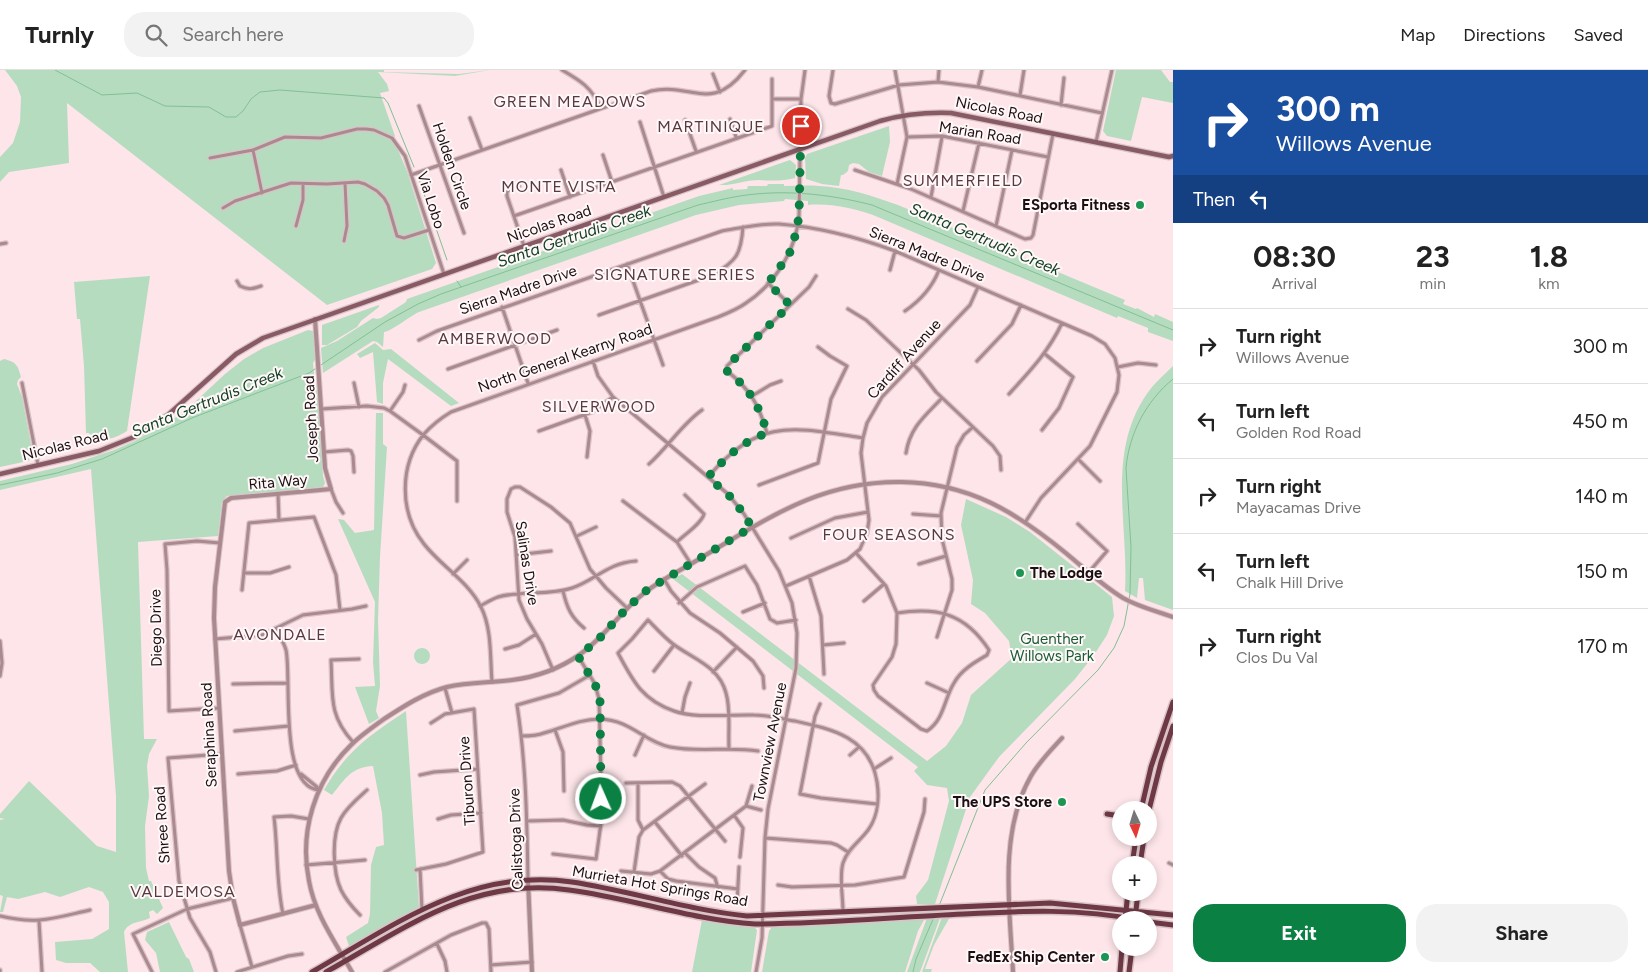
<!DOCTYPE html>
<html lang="en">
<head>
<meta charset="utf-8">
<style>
  :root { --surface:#fff; --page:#f2f2f2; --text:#222; --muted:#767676; --line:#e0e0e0; --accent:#0b8043 }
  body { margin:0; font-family:Figtree,sans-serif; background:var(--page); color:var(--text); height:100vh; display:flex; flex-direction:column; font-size:19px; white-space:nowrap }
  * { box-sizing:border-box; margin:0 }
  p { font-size:16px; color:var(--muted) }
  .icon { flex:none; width:28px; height:28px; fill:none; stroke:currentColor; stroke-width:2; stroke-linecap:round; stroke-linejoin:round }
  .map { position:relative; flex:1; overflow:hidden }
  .side { display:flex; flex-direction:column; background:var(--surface); width:475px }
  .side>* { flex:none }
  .guide { background:#1a4fa0; color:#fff; overflow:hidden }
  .needle { width:32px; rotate:176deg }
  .fabs { position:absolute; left:1112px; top:731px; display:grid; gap:10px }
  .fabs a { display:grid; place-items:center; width:45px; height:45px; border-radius:50%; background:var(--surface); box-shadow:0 2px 8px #0003; font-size:25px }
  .pin { position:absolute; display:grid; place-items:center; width:42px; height:42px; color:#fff; margin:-21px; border:2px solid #fff; border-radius:50%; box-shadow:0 1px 5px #0007 }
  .me { position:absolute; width:55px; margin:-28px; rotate:358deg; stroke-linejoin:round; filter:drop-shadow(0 0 4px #0008) }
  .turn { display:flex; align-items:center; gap:18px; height:105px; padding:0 20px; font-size:22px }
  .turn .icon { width:65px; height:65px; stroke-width:2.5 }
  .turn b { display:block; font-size:35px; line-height:42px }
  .then { display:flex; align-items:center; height:48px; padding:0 20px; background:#0003; gap:10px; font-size:19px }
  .eta { display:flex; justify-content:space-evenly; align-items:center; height:85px; text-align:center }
  .eta b { font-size:30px; font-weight:700; line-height:35px }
  .primary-button { display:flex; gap:10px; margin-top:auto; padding:10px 20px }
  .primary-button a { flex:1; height:58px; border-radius:20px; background:var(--accent); color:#fff; font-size:20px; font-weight:700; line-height:58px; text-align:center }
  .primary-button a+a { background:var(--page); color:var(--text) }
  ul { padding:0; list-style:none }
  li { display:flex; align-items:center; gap:15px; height:75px; padding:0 20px; border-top:1px solid var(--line) }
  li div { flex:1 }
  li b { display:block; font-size:19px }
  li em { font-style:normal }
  header { display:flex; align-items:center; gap:30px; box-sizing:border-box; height:70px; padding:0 25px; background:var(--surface); border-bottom:1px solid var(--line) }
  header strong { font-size:24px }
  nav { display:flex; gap:28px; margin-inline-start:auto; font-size:18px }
  .search { width:350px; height:45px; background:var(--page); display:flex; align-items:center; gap:12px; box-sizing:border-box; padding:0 18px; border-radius:20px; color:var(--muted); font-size:19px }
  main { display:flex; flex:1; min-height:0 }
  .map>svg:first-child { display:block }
  .green { fill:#b6dcc0 }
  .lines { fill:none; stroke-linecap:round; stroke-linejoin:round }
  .stream { stroke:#82c094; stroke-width:1 }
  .minor-casing { stroke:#d9c3c7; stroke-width:5.5 }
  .tertiary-casing { stroke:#d9c3c7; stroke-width:6 }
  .secondary-casing { stroke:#d9c3c7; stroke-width:7 }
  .primary-casing { stroke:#d9c3c7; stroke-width:8 }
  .minor { stroke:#aa898f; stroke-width:3 }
  .tertiary { stroke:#aa898f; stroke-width:4 }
  .secondary { stroke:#875a64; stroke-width:4.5 }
  .primary { stroke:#6e3845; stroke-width:5 }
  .route { stroke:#0b8043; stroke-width:9; stroke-dasharray:0 16.2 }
  .poi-dot { fill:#1b9551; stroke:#fff7f8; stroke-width:2 }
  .labels { text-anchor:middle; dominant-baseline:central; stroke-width:4; stroke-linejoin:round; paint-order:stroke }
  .street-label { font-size:15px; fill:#1c0f12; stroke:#fff7f8 }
  .poi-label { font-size:15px; font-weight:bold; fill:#1c0f12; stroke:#fff7f8; text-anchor:end }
  .park-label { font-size:15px; fill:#175d34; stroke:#fff7f8 }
  .neighbourhood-label { font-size:16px; letter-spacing:1px; fill:#593940; stroke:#fff7f8 }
  .water-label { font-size:16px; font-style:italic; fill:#124124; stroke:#fff7f8 }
</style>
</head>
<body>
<header>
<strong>Turnly</strong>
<div class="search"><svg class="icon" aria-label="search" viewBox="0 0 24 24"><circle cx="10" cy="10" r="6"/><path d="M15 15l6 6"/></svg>Search here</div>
<nav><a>Map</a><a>Directions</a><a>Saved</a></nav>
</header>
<main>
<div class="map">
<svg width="1173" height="902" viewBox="0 0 1173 902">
  <rect width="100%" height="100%" fill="#fde5e9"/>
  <path class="green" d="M 5,0 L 384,0 L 384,2 L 459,4 L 490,0 L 455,6 L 378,2 L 387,14 L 389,21 L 380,23 L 395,66 L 391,71 L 397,78 L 407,101 L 436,193 L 432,199 L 327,235 L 67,33 L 69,93 L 9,102 L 0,112 L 0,87 L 13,73 L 20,52 L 21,27 L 17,16 Z
    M 1116,0 L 1161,0 L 1170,12 L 1173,12 L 1173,33 L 1142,27 L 1131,71 L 1107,66 L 1103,61 Z
    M 889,56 L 890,72 L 882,106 L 869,102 L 859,94 L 853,93 L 849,95 L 848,101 L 843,105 L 841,105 L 839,116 L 822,114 L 806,109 L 805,88 L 807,84 Z
    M 790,90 L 796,95 L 795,108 C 783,111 772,111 759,110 C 746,110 732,116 719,115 Z
    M 768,114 L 784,114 L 784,116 C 796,116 808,115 819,116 C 846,117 873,126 898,135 L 1125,230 L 1123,234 L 1136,239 L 1137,238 L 1154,247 L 1155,244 L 1173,252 L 1173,271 L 1148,262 L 1148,258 L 1118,246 L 1117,248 L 873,145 C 852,138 830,133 808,135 L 808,131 L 785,129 L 784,131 L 739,135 L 696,145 L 419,242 C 410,246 392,261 384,262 L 383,277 L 377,272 L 373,271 L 323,303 L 321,278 L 337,271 L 373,248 L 377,249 L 381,248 L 406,232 L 407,229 L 699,126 L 733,118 L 733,120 L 747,119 L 748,116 L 767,116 Z
    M 150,206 L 127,361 C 117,367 106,372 94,368 L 89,363 L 86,363 L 84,296 L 80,249 L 77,249 L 74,212 Z
    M 379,235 L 379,237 L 361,251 L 357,257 L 327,275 L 322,275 L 322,255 Z
    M 308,260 L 313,261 L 314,264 L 316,288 L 313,293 L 315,315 L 318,314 L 323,406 L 325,413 L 323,417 L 227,426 L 222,432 L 218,466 L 138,472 L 144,669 L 157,669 L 149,684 L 147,696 L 149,726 L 145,756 L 146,798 L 149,811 L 151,811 L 163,838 L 157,844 L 153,840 L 149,842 L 150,848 C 140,853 129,851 124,862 L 128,902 L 100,902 L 90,893 L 66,893 L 56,890 L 55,872 L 92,869 L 109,859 L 109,832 L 103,822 L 89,817 L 60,827 L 45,822 L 18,829 L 7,827 L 3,842 L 0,842 L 3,826 L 0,825 L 0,750 L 5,749 L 0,748 L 0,744 L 29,711 L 97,776 L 116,782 L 116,726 L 91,399 L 0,420 L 0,411 L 72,394 L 114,380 L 135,371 L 165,352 L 181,345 L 225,304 L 244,289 L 263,278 Z
    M 375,273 L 383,280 L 391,279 L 459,333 L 451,336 L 388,289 L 383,313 L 383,334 L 377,332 L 373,282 L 360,288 L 357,284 Z
    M 4,289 C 16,292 18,295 21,307 L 18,310 L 17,314 L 22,327 L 33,385 L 28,391 L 0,397 L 0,291 Z
    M 1173,296 L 1173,540 L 1145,530 L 1143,508 L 1139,508 L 1137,528 L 1125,521 C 1129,453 1104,377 1152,317 C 1158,310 1166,303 1173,296 Z
    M 376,343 L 383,343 L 383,374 L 387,377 L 380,487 L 378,550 L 380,616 L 376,641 L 379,648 L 369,654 L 355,617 L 375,616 L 373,592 L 375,532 L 338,449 L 344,450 L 355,463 L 374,460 Z
    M 966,429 L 1006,447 L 1030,462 L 1112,527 L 1114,546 L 1107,565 L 1094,585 L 1075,609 L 999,687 L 970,727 L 935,834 L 917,834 L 916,826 L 928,810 L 949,731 L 947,718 L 927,715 L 914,701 L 918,697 L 673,509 L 682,504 L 927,691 L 946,676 L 962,653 L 971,625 L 1012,588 L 1009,571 L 985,543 L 971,534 L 973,510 L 961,455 Z
    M414 586a8 8 0 1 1 16 0a8 8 0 1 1-16 0Z
    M 406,641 L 419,837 L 349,876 L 346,867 L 368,853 L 370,844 L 371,795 L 376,777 L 384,775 L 382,743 L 373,696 C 351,697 345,709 332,725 L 324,720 C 347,680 369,666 406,641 Z
    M 942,847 L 950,847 L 934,875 L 925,899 L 932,899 L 931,902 L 922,902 Z
    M 925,848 L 918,861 L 905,902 L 762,902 L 769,861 L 772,857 Z
    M 927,848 L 940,848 L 920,902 L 907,902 Z
    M 702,850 L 753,856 L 757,860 L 751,902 L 692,902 Z
    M 169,852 L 186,887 L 189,889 L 194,902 L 160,902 L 156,883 L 145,870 L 147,862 Z"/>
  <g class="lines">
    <path class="stream" d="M 55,0 L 102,25 L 137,23 L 165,36 L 209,37 L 226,47 L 236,47 L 243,41 L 251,29 L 260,22 L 280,20 L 384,28 L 388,33 L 414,97
      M 419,109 L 447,190
      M 457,211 L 461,217
      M 0,415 L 57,403 L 102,389 L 192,348 L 309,303 L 385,252 L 418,234 L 441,224 L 698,135 C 712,132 726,128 740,126 C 784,119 829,124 872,135 L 1173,260
      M 939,836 L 985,720 L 1026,673 L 1098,600 L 1114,578 L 1124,556 L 1130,524 L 1131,477 L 1126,398 C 1129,364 1146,331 1173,309
      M 913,902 L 916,889 L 934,847"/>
    <defs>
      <path id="minor" d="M 562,0 C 581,11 591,17 601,38
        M 833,0 L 829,26 L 831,33 L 835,34 L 899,15 L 938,12 L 978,17 L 1102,43
        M 895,0 L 907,67 L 897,114
        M 713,4 L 720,22
        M 938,12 L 939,0
        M 978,17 L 982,0
        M 1020,25 L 1024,0
        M 772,29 L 801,29
        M 1061,35 L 1064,8
        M 419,36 L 464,163
        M 470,48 L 482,80
        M 730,49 L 736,67
        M 685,50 L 696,81
        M 640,52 L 664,127
        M 907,67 L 942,66 L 1048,87
        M 1096,72 L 1112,0
        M 253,80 L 285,67 L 321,68 L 357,59 L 366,59 L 374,60 L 392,68 L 405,86 L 444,204
        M 603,85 L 612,112
        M 210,88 L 253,80 L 262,123
        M 561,100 L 570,127
        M 855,100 L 911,119 L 1025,169 L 1031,168 L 1033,165 L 1053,64
        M 411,105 L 651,21 C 692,12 711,44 745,0
        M 519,116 L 510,119 L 507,122 L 507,126 L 524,176
        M 931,127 L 942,67
        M 223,138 L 235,131 L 291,113 L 327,114 L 358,112 L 365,114 L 377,121 L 384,128 L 388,135 L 397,166 L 404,168 L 429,160
        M 963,141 L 979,73
        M 514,146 L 772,56 L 772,9
        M 296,156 L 303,130 L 303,114
        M 996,156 L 1012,80
        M 344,171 L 347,156 L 345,113
        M 0,174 L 6,173
        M 627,194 L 663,295
        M 890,200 L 895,181
        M 237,211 L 240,216 C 248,220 253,219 261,216
        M 768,213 L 790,235
        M 502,237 L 528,313
        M 848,239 L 866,250 L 919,300 L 936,322 L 993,376 L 1000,386 L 1001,400
        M 905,241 C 921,230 932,218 939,200
        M 599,245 L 713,205 C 736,191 741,185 743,157
        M 419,270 L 437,261 L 722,161 C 740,158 760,153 779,154 C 817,157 860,168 895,181 L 1092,266 L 1105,274 L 1115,288 L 1119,305 L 1117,322 L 1090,376 L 1041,428 L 1026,451
        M 593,291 L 598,306 L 613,327 L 728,424 L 744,444 L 779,501 L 792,533 L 797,563 L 796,598 L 768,739 L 765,768 L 762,868 L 756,902
        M 977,291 L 1012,254 L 1021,235
        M 1118,297 L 1138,293 L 1156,295
        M 448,299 L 557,260
        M 22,313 L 38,395
        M 354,313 L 359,337
        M 1009,324 C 1030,301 1049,281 1062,253
        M 752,326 L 770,315 L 781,311
        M 321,339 L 367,336 L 384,338 L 390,341 L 423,365 L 457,391 L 457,431
        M 390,341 L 403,322 L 405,315
        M 585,345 L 590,361 L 587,387
        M 1042,360 L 1059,338 L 1073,307 L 1045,284
        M 539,361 L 592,342 L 613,327
        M 767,363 C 759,335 750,319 727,301 L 727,296 L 809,217 L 816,206
        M 324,382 L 348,380 L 351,381 L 353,386 L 354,402
        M 906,383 C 910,357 925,346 942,328
        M 1078,389 L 1100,411
        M 649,394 C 668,377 682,354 702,340
        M 708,407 C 760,347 792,357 863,368
        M 759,415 L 818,393 L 831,329 L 847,296 L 830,286 L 818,277
        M 331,419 L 336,432 L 343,443
        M 278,424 L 279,450
        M 623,431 L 677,472 L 691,494
        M 913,444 L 941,446
        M 1078,454 L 1107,481 L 1089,502
        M 577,466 L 596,457
        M 791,468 L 835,448 L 868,442
        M 677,472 C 684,465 702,453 704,444 L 685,425
        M 856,483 L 886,516 L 897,543 L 896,574 L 892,587 L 873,615 L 874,620 L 878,626 L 921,659 L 927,661 C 944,650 944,629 954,613 C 961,600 975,592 987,585 L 989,580 C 965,543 937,537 897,543
        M 516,485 L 551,481
        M 919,494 L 946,486
        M 244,503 L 270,503 L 289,497
        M 453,504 L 467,490
        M 809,506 L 821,546 L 824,604
        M 664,509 L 671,521 L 690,543 L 720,563 L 753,591 L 763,606 L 764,618
        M 786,516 L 847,490 L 860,479 L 867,463 L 869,450 L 861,383 L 863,368 L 867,353 L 882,327 L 970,235 L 978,217
        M 242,520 L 249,453 L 314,447 L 336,505 L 340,540
        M 563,521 C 567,538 571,547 584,558
        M 864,531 L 884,514
        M 679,533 L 697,517 L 745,496 L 757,515 L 770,549 L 777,553 L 796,550
        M 480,536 C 486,533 492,529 498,527 C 522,520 548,526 572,518 C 596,510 607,493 636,491
        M 743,542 L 765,533
        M 276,559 C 280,566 284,573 286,580 C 292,607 278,717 319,720
        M 937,567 L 952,520 L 952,509 L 942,469 L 941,443 L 957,377 L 964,365 L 973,357
        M 215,569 L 262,565 L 303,545 L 352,539 L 366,536
        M 0,571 L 2,593 L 0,606
        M 823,575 L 844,573
        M 505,579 L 519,575 L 536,564
        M 553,600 L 542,574 L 527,549 L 519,530 L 515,467 L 507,442 L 507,429 L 511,419 L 515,417 L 520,417 L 551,437 L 570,453 L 590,499 L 606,518 L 627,538
        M 654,601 L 674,575
        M 713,602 L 737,577
        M 492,612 C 490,587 492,559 481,537 C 468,511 441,496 424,474 C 399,443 399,395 424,364 C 432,355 441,348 451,342 L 718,247 C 728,243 738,239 746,233 C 775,214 796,180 799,146 L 801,29 L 805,0
        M 927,613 L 949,623
        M 233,614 L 287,613
        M 445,618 L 452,643
        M 820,634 L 815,646 L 800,724 L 821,728 L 877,734
        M 219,638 L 169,641 L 167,500 L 165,474 L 197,471 L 220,473
        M 682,643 L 685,627 L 690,613
        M 555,660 L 563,682 L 564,721
        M 235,661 L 289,656
        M 521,666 C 529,666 537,666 544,663 C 563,658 579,649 600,649 C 631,650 644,672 670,677 C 700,683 729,676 758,681
        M 353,672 C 328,645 333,625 331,590 L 359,589
        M 729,678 C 728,660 731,640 726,623 C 719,596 693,589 673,574 C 664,567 656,558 648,550 L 632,569 L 618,583 C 633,611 642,630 674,641 C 695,649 731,644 754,645 C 768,645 782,649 795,651 C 832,659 870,667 877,712 C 880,731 877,751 864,765 C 856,774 847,781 843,793 C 839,807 843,826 843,842
        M 635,685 L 644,665
        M 850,685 L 859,677
        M 874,699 L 891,688
        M 238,704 L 277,701 L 296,695
        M 301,704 L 317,717 L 319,720
        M 420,705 L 434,702 L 478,699
        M 626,713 L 672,712 L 680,716 L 725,771
        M 638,713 L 638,750 L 643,760
        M 746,736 L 761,740
        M 734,745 L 743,758 L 740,787
        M 438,749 L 451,745 L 481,743
        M 527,751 L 563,750 L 587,755 L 601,756
        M 655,752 L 682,786
        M 765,768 L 831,773 L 837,775 L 848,782
        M 685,783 L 699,797 L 715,808 L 718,818
        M 553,784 L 596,789 L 602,746 L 599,629 L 595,614 L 578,586
        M 1169,793 L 1173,795
        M 306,795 L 365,790
        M 420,799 L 422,840
        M 416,800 L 446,794 L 483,782 L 474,639 L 445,644 L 431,653
        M 621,801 L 651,804 L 660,801 L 746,736 L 752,716
        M 660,801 L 668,809 L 676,811 L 738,819
        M 634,802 L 639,767 L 643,760 L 705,714
        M 528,810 C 527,752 526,692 517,635 L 559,623 L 590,605
        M 778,815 L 792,817 L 855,815 L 904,807 L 924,742 L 925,729
        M 737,833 L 739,797
        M 283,844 C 276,812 278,779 274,747 L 291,746 L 309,749
        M 360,845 C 352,837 346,830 341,820 C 333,803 331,766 341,748 C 347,737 358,728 367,720
        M 0,846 C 37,855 54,848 90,840
        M 39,851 L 42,902
        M 240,855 L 252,897
        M 437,874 L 445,891 L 447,902
        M 491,895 L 532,892
        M 0,900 L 0,902
        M 152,902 L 133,864 L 187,839 L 233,828
        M 216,902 L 210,882 L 190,848 L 179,811 L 168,688 L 222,684
        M 237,902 L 288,886 L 302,884
        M 385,902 L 451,865 L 482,853 L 486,853 L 489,859 L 491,902"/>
      <path id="tertiary" d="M 315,249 L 325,398 L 331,419 L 231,428 L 225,432 L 215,517 L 214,548 L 229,801 L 233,828 L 240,855 L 316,835
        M 528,810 L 532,902
        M 352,902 C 336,873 315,845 309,811 C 299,761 315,710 351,675 C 361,665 373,657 384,649 C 404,636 424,623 447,617 C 469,612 491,613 512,610 C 536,607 559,599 579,585 C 604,568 620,542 643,524 C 661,509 684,499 704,486 C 770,447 821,411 901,412 C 969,413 1016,442 1067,484 C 1085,499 1103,516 1123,528 C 1139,537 1156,541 1173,547
        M 1013,902 C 1010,840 998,763 1031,706 C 1039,692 1051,680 1062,668"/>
      <path id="secondary" d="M 0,404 L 99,381 L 134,367 L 168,345 L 236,284 L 263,268 L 880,51 C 905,44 925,42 951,43 L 1169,87 L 1173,86"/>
      <path id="primary" d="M 1141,740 L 1151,697 L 1173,632
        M 1149,740 L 1161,692 L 1173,656
        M 1107,744 L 1121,746
        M 1132,795 L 1136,768
        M 1140,795 L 1144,768
        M 1125,850 L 1128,822
        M 1135,850 L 1138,822
        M 1149,852 L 1173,855
        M 312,902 C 394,855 472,797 572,812 C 631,821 688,840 747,846 L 1050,833 L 1173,845
        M 326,902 C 405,858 474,806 569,820 C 631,828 692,850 755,854 C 825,854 894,847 964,844 C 1022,841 1080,838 1138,850
        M 1120,902 L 1122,878
        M 1129,902 L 1132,878"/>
    </defs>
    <use href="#minor" class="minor-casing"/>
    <use href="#tertiary" class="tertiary-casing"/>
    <use href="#secondary" class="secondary-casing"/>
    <use href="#primary" class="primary-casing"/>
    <use href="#minor" class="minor"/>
    <use href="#tertiary" class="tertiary"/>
    <use href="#secondary" class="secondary"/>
    <use href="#primary" class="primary"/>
  </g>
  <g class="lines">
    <path class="route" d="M 601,729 L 600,629 L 595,614 L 578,586 L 597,571 L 627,538 L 647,520 L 752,457 L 734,430 L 708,407 C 726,387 742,372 767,363 C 759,335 750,319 727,301 L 727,296 L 790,235 L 768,213 L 789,185 L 796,163 L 799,146 L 801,56"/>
  </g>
  <g class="poi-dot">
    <circle cx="1140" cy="135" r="5"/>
    <circle cx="1020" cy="503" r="5"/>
    <circle cx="1062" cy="732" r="5"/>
    <circle cx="1105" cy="887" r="5"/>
  </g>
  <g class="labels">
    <g class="street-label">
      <text transform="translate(999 40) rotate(11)">Nicolas Road</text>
      <text transform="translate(980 63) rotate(9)">Marian Road</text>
      <text transform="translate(452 96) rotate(71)">Holden Circle</text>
      <text transform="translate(431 130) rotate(72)">Via Lobo</text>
      <text transform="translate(549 154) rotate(-19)">Nicolas Road</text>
      <text transform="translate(927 184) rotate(22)">Sierra Madre Drive</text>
      <text transform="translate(518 220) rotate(-19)">Sierra Madre Drive</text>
      <text transform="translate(565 288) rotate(-19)">North General Kearny Road</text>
      <text transform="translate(904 289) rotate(-48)">Cardiff Avenue</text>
      <text transform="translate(311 349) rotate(-93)">Joseph Road</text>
      <text transform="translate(65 375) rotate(-14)">Nicolas Road</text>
      <text transform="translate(278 412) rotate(-5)">Rita Way</text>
      <text transform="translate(527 493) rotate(81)">Salinas Drive</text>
      <text transform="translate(156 558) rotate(-91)">Diego Drive</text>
      <text transform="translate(209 665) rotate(-93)">Seraphina Road</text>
      <text transform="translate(770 672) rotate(-79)">Townview Avenue</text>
      <text transform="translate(467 711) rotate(-94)">Tiburon Drive</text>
      <text transform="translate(162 755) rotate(-94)">Shree Road</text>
      <text transform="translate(516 769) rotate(-92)">Calistoga Drive</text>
      <text transform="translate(660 816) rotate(10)">Murrieta Hot Springs Road</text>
    </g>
    <g class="poi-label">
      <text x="1130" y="135">ESporta Fitness</text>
      <text x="1030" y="503" text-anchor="start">The Lodge</text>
      <text x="1052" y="732">The UPS Store</text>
      <text x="1095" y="887">FedEx Ship Center</text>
    </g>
    <g class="park-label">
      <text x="1052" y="569">Guenther<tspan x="1052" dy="17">Willows Park</tspan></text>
    </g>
    <g class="neighbourhood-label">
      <text x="570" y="31">GREEN MEADOWS</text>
      <text x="711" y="56">MARTINIQUE</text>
      <text x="963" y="110">SUMMERFIELD</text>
      <text x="559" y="116">MONTE VISTA</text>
      <text x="675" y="204">SIGNATURE SERIES</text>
      <text x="495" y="268">AMBERWOOD</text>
      <text x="599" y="336">SILVERWOOD</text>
      <text x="889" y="464">FOUR SEASONS</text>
      <text x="280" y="564">AVONDALE</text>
      <text x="183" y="821">VALDEMOSA</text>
    </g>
    <g class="water-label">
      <text transform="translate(574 166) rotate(-19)">Santa Gertrudis Creek</text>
      <text transform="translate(985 169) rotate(23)">Santa Gertrudis Creek</text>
      <text transform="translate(207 332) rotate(-22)">Santa Gertrudis Creek</text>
    </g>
  </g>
</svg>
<div class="fabs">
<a><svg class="needle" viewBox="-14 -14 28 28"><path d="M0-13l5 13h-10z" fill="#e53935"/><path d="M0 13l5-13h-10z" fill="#767676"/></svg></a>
<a>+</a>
<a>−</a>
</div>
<div class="pin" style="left:801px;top:56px;background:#d93025"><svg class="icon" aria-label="arrive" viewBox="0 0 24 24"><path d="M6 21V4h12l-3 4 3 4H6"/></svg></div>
<svg class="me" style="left:601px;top:729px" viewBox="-20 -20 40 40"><circle r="17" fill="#0b8043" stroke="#fff" stroke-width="3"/><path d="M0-11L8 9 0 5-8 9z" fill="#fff"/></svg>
</div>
<section class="side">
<div class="guide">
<div class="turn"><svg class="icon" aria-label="right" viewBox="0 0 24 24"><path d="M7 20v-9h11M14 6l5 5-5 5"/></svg><div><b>300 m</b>Willows Avenue</div></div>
<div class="then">Then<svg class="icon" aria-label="left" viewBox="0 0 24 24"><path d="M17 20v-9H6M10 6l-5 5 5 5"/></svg></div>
</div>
<div class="eta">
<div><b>08:30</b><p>Arrival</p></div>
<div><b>23</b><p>min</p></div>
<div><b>1.8</b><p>km</p></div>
</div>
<ul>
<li><svg class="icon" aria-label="right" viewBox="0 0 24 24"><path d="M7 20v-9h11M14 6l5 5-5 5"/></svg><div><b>Turn right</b><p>Willows Avenue</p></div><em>300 m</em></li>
<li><svg class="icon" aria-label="left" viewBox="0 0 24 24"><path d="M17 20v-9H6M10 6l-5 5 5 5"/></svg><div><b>Turn left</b><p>Golden Rod Road</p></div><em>450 m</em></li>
<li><svg class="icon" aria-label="right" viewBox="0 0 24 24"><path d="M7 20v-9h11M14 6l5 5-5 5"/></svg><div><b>Turn right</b><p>Mayacamas Drive</p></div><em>140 m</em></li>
<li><svg class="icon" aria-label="left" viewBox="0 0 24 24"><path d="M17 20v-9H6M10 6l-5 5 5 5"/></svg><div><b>Turn left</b><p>Chalk Hill Drive</p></div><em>150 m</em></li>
<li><svg class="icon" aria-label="right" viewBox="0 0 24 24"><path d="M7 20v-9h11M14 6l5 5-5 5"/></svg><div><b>Turn right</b><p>Clos Du Val</p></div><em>170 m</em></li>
</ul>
<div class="primary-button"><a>Exit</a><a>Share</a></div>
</section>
</main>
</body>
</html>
